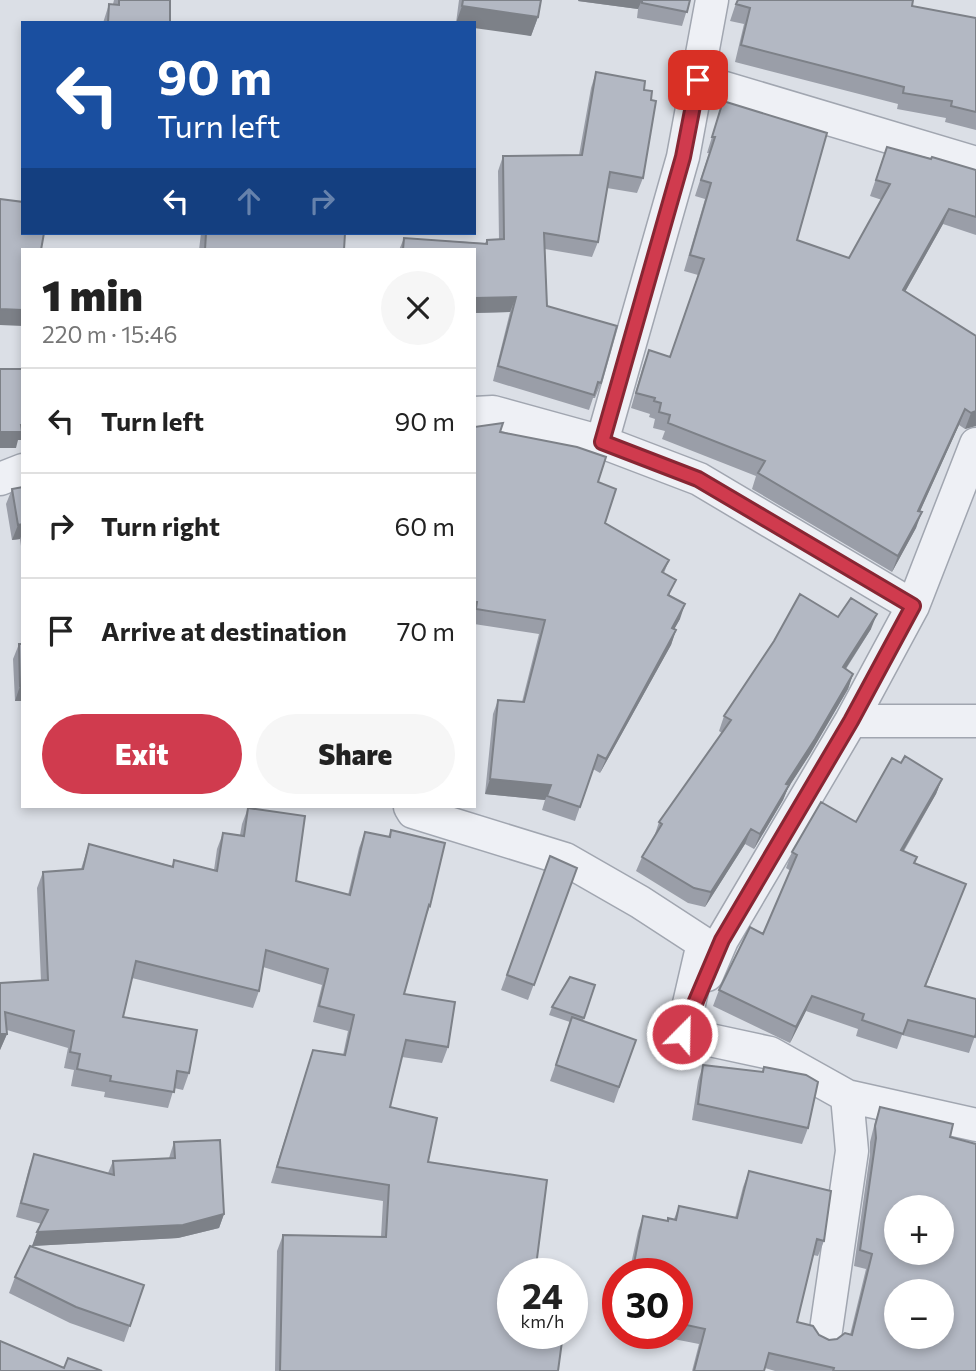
<!DOCTYPE html>
<html lang="en">
<head>
<meta charset="utf-8">
<style>
  :root { --surface:#fff; --page:#f6f6f6; --text:#222; --muted:#767676; --line:#e0e0e0; --accent:#d03b4e }
  body { margin:0; font-family:Commissioner,sans-serif; background:var(--page); color:var(--text); height:100vh; display:flex; flex-direction:column; font-size:26px; white-space:nowrap }
  * { box-sizing:border-box; margin:0 }
  p { font-size:23px; color:var(--muted) }
  .icon { flex:none; width:38px; height:38px; fill:none; stroke:currentColor; stroke-width:2; stroke-linecap:round; stroke-linejoin:round }
  .map { position:relative; flex:1; overflow:hidden }
  .side { position:absolute; left:21px; top:248px; width:455px; height:560px; display:flex; flex-direction:column; background:var(--surface); border-radius:0px; box-shadow:0 4px 10px #0003 }
  .side>* { flex:none }
  .banner { position:absolute; left:21px; top:21px; width:455px; height:214px; border-radius:0px; box-shadow:0 4px 10px #0003; background:#1a4fa0; color:#fff; overflow:hidden }
  .fabs { position:absolute; left:884px; top:1195px; display:grid; gap:14px }
  .fabs a { display:grid; place-items:center; width:70px; height:70px; border-radius:50%; background:var(--surface); box-shadow:0 4px 10px #0003; font-size:35px }
  .speed { position:absolute; left:497px; top:1258px; display:flex; gap:14px; font-size:35px; font-weight:700; text-align:center }
  .speed>* { display:grid; place-content:center; width:91px; height:91px; border-radius:50%; background:var(--surface); box-shadow:0 4px 10px #0003; line-height:1 }
  .speed small { font-size:18px; font-weight:400 }
  .speed .limit { border:10px solid #d22; background:#fff; color:#111 }
  .pin { position:absolute; display:grid; place-items:center; width:60px; height:60px; color:#fff; margin:-30px; border-radius:14px; box-shadow:0 4px 10px #0006 }
  .me { position:absolute; width:77px; margin:-38px; rotate:23deg; stroke-linejoin:round; filter:drop-shadow(0 0 5px #0008) }
  .turn { display:flex; align-items:center; gap:24px; height:147px; padding:0 21px; font-size:32px }
  .turn .icon { width:91px; height:91px; stroke-width:2.5 }
  .turn b { display:block; font-size:49px; line-height:60px }
  .lanes { display:flex; align-items:center; height:66px; padding:0 21px; background:#0003; justify-content:center; gap:35px; direction:ltr }
  .lanes .off { opacity:.35 }
  .round { display:grid; place-items:center; flex:none; width:74px; height:74px; border-radius:37px; background:var(--page) }
  .overview { display:flex; align-items:center; justify-content:space-between; height:119px; padding:0 21px }
  h1 { font-size:42px; font-weight:800; line-height:52px }
  .button { display:flex; gap:14px; margin-top:auto; padding:14px 21px }
  .button a { flex:1; height:80px; border-radius:42px; background:var(--accent); color:#fff; font-size:28px; font-weight:800; line-height:80px; text-align:center }
  .button a+a { background:var(--page); color:var(--text) }
  ul { padding:0; list-style:none }
  li { display:flex; align-items:center; gap:21px; height:105px; padding:0 21px; border-top:2px solid var(--line) }
  li div { flex:1 }
  li b { display:block; font-size:26px }
  li em { font-style:normal }
  .map>svg:first-child { display:block }
  .lines { fill:none; stroke-linecap:round; stroke-linejoin:round }
  .minor-casing { stroke:#a1a6b0; stroke-width:35 }
  .minor { stroke:#eef0f5; stroke-width:32 }
  .wall { fill:#9a9ea8 }
  .shaded-wall { fill:#7d8188 }
  .building { fill:#b3b8c3; stroke:#7d8188; stroke-width:2; fill-rule:evenodd }
  .route-casing { stroke:#872633; stroke-width:18 }
  .route { stroke:#d03b4e; stroke-width:12 }
</style>
</head>
<body>
<div class="map">
<svg width="976" height="1371" viewBox="0 0 976 1371">
  <rect width="100%" height="100%" fill="#dbdfe6"/>
  <g class="lines">
    <defs>
      <path id="minor" d="M 698,80 L 976,163
        M 474,413 L 493,412 L 602,442 L 699,479 L 913,606
        M 602,442 L 683,157 L 712,0
        M 0,479 L 23,470
        M 851,721 L 976,721
        M 410,807 L 413,812 L 565,859 L 640,902 L 703,943 L 682,1034 L 770,1053 L 847,1096 L 976,1125
        M 707,975 L 722,940 L 851,721 L 913,606 L 976,444
        M 825,1337 L 852,1151 L 847,1096"/>
    </defs>
    <use href="#minor" class="minor-casing"/>
    <use href="#minor" class="minor"/>
  </g>
  <path class="wall" d="M 114,0 L 170,0 L 170,23 L 103,23 L 109,4 L 113,4 Z
    M 459,0 L 541,0 L 538,17 L 531,36 L 474,23 L 456,23 Z
    M 578,0 L 690,0 L 682,26 L 637,18 L 638,9 L 578,1 Z
    M 737,0 L 912,6 L 976,18 L 976,130 L 945,122 L 946,118 L 897,109 L 898,104 L 735,62 L 744,24 L 730,21 Z
    M 596,72 L 644,90 L 643,178 L 637,193 L 607,188 L 598,242 L 592,257 L 545,249 L 547,306 L 601,383 L 595,398 L 593,398 L 589,410 L 493,381 L 510,312 L 474,313 L 474,250 L 399,250 L 404,238 L 485,243 L 487,240 L 499,240 L 498,171 L 503,156 L 579,155 L 591,88 Z
    M 723,101 L 797,240 L 849,258 L 882,200 L 870,196 L 887,147 L 976,170 L 976,235 L 943,224 L 905,292 L 976,336 L 974,426 L 965,429 L 959,425 L 920,511 L 916,528 L 892,572 L 752,489 L 756,476 L 662,439 L 665,431 L 653,428 L 655,419 L 649,417 L 650,414 L 631,408 L 643,366 L 649,350 L 670,357 L 698,275 L 684,271 L 705,199 L 695,196 L 709,153 L 707,153 Z
    M 201,233 L 345,233 L 344,250 L 199,250 Z
    M 474,427 L 500,432 L 598,482 L 605,523 L 669,560 L 664,573 L 670,596 L 680,619 L 674,629 L 676,630 L 671,645 L 600,773 L 593,769 L 575,821 L 542,810 L 545,800 L 485,794 L 493,714 L 498,700 L 522,702 L 539,634 L 474,624 Z
    M 23,487 L 23,560 L 20,539 L 12,540 L 6,504 L 12,489 Z
    M 838,617 L 871,629 L 846,669 L 853,674 L 848,689 L 810,754 L 788,788 L 783,800 L 754,849 L 745,844 L 705,907 L 688,903 L 636,871 L 642,857 L 654,837 L 659,822 L 722,733 L 719,731 L 724,716 Z
    M 19,644 L 23,701 L 15,701 L 13,659 Z
    M 901,763 L 942,779 L 936,794 L 904,851 L 914,863 L 966,884 L 926,986 L 976,1033 L 969,1053 L 902,1035 L 897,1049 L 856,1036 L 858,1029 L 806,1011 L 790,1043 L 713,1006 L 719,990 L 763,934 L 791,871 L 786,868 L 792,852 L 856,822 Z
    M 248,808 L 296,881 L 348,895 L 359,848 L 365,832 L 388,837 L 391,830 L 430,906 L 424,922 L 404,994 L 448,1047 L 442,1063 L 402,1057 L 390,1107 L 428,1162 L 513,1274 L 558,1371 L 275,1371 L 277,1251 L 283,1235 L 381,1237 L 383,1201 L 271,1183 L 313,1050 L 343,1055 L 348,1031 L 313,1022 L 322,985 L 263,967 L 259,991 L 253,1008 L 132,978 L 123,1017 L 189,1073 L 183,1090 L 174,1088 L 168,1108 L 104,1097 L 105,1092 L 71,1086 L 74,1070 L 64,1068 L 68,1048 L 7,1030 L 7,1034 L 0,1050 L 0,983 L 41,981 L 37,888 L 43,872 L 81,869 L 89,844 L 172,866 L 174,860 L 214,870 L 217,849 L 223,833 L 240,835 L 242,824 Z
    M 550,856 L 577,868 L 528,1000 L 501,990 Z
    M 595,985 L 583,1021 L 636,1040 L 614,1103 L 550,1081 L 570,1022 L 549,1015 L 552,1007 Z
    M 703,1065 L 762,1072 L 764,1067 L 808,1128 L 802,1144 L 692,1120 L 698,1081 Z
    M 880,1107 L 950,1137 L 976,1371 L 775,1371 L 765,1368 L 764,1371 L 692,1371 L 699,1344 L 648,1334 L 677,1334 L 677,1274 L 629,1274 L 638,1231 L 643,1216 L 667,1221 L 674,1219 L 679,1206 L 735,1218 L 743,1187 L 749,1171 L 824,1241 L 818,1256 L 813,1255 L 797,1322 L 819,1335 L 829,1340 L 837,1339 L 850,1335 L 866,1269 L 854,1266 L 870,1154 L 870,1142 L 875,1122 Z
    M 174,1142 L 224,1214 L 219,1228 L 178,1238 L 32,1246 L 42,1224 L 16,1217 L 29,1168 L 34,1154 L 108,1173 L 113,1161 L 169,1158 Z
    M 15,1277 L 144,1285 L 124,1342 L 70,1323 L 9,1293 Z"/>
  <path class="shaded-wall" d="M 579,0 L 642,0 L 638,9 L 578,1 Z
    M 462,6 L 538,17 L 531,36 L 474,28 L 474,23 L 456,23 Z
    M 949,209 L 943,224 L 897,306 L 903,290 Z
    M 516,297 L 510,312 L 474,313 L 474,298 Z
    M 0,309 L 23,310 L 23,326 L 0,325 Z
    M 965,409 L 959,425 L 913,527 L 918,511 Z
    M 976,411 L 976,426 L 965,429 L 971,413 Z
    M 21,425 L 23,425 L 23,440 L 18,440 L 16,448 L 0,448 L 0,432 Z
    M 922,512 L 916,528 L 892,572 L 898,556 Z
    M 23,524 L 23,532 L 20,539 L 12,540 L 18,525 Z
    M 685,604 L 680,619 L 667,642 L 672,628 Z
    M 877,614 L 871,629 L 837,682 L 843,667 Z
    M 676,630 L 671,645 L 600,773 L 606,759 Z
    M 853,674 L 848,689 L 810,754 L 788,788 L 783,800 L 754,849 L 760,834 L 786,784 Z
    M 20,686 L 23,686 L 23,701 L 15,701 Z
    M 490,779 L 551,785 L 545,800 L 485,794 Z
    M 942,779 L 936,794 L 895,865 L 901,850 Z
    M 751,829 L 745,844 L 705,907 L 711,892 Z
    M 812,996 L 806,1011 L 790,1043 L 796,1027 Z
    M 0,1034 L 7,1034 L 0,1050 Z
    M 224,1214 L 219,1228 L 178,1238 L 32,1246 L 37,1232 Z"/>
  <path class="building" d="M 119,0 L 170,0 L 170,23 L 108,23 L 109,4 L 119,5 Z
    M 463,0 L 541,0 L 538,17 L 462,6 Z
    M 642,0 L 690,0 L 687,12 L 642,3 Z
    M 738,0 L 913,0 L 912,6 L 976,18 L 976,112 L 951,106 L 952,101 L 903,93 L 904,87 L 741,45 L 750,8 L 736,4 Z
    M 596,72 L 645,81 L 644,90 L 652,91 L 651,100 L 656,101 L 643,178 L 610,172 L 598,242 L 544,233 L 547,306 L 617,326 L 601,383 L 598,382 L 594,395 L 498,366 L 516,297 L 474,298 L 474,250 L 403,250 L 404,238 L 487,244 L 487,240 L 504,239 L 503,156 L 582,155 Z
    M 723,101 L 827,133 L 797,240 L 849,258 L 890,184 L 876,180 L 887,147 L 931,159 L 932,157 L 976,170 L 976,217 L 949,209 L 903,290 L 976,336 L 976,411 L 971,413 L 965,409 L 918,511 L 922,512 L 898,556 L 758,473 L 765,461 L 668,423 L 670,415 L 659,412 L 661,403 L 654,401 L 655,398 L 636,393 L 649,350 L 670,357 L 704,259 L 690,255 L 711,183 L 701,180 L 715,137 L 712,137 Z
    M 0,199 L 23,202 L 23,233 L 44,233 L 41,250 L 23,250 L 23,310 L 0,309 Z
    M 206,233 L 345,233 L 344,250 L 205,250 Z
    M 0,369 L 23,369 L 23,425 L 21,425 L 22,432 L 0,432 Z
    M 503,423 L 500,432 L 577,447 L 606,457 L 598,482 L 616,489 L 605,523 L 669,560 L 662,572 L 676,580 L 668,595 L 685,604 L 672,628 L 676,630 L 606,759 L 598,755 L 580,807 L 547,796 L 551,785 L 490,779 L 498,700 L 524,702 L 545,620 L 476,609 L 477,602 L 474,602 L 474,427 Z
    M 23,487 L 23,524 L 18,525 L 12,489 Z
    M 800,594 L 838,617 L 851,598 L 877,614 L 843,667 L 853,674 L 815,739 L 786,784 L 789,785 L 760,834 L 751,829 L 711,892 L 694,888 L 642,857 L 662,824 L 659,822 L 731,720 L 724,716 L 774,641 Z
    M 19,644 L 23,644 L 23,686 L 20,686 Z
    M 905,756 L 942,779 L 901,850 L 917,857 L 914,863 L 966,884 L 925,986 L 976,999 L 976,1033 L 975,1037 L 908,1020 L 903,1034 L 862,1020 L 864,1014 L 812,996 L 796,1027 L 719,990 L 750,927 L 763,934 L 797,855 L 792,852 L 821,802 L 856,822 L 892,758 L 901,763 Z
    M 248,808 L 305,816 L 296,881 L 350,895 L 365,832 L 390,837 L 391,830 L 445,843 L 430,906 L 429,905 L 404,994 L 455,1002 L 448,1047 L 406,1040 L 390,1107 L 437,1118 L 428,1162 L 547,1180 L 535,1274 L 513,1274 L 513,1334 L 563,1334 L 558,1371 L 280,1371 L 283,1235 L 386,1237 L 389,1185 L 277,1167 L 313,1050 L 345,1055 L 354,1015 L 319,1006 L 328,969 L 266,950 L 259,991 L 136,961 L 123,1017 L 197,1030 L 189,1073 L 177,1071 L 174,1092 L 110,1081 L 111,1076 L 77,1069 L 80,1054 L 70,1052 L 74,1031 L 5,1012 L 7,1034 L 0,1034 L 0,983 L 48,980 L 43,872 L 83,869 L 89,844 L 173,867 L 174,860 L 217,871 L 223,833 L 244,836 Z
    M 550,856 L 577,868 L 534,985 L 507,975 Z
    M 570,977 L 595,985 L 584,1018 L 552,1007 Z
    M 572,1017 L 636,1040 L 619,1087 L 556,1065 Z
    M 703,1065 L 763,1072 L 764,1067 L 806,1075 L 818,1082 L 808,1128 L 698,1104 Z
    M 880,1107 L 953,1124 L 950,1137 L 976,1144 L 976,1371 L 833,1371 L 834,1368 L 769,1353 L 764,1371 L 694,1371 L 705,1329 L 677,1323 L 677,1274 L 632,1274 L 643,1216 L 668,1221 L 668,1218 L 676,1220 L 679,1206 L 737,1218 L 749,1171 L 831,1191 L 824,1241 L 817,1239 L 797,1322 L 813,1326 L 819,1335 L 829,1340 L 837,1339 L 845,1333 L 852,1335 L 872,1254 L 860,1250 L 876,1138 L 875,1126 ZM 896,1208 L 942,1208 L 942,1253 L 896,1253 ZM 896,1292 L 942,1292 L 942,1337 L 896,1337 Z
    M 220,1140 L 224,1214 L 183,1225 L 37,1232 L 48,1210 L 21,1203 L 34,1154 L 114,1175 L 113,1161 L 175,1158 L 174,1142 Z
    M 30,1246 L 144,1285 L 130,1326 L 76,1307 L 15,1277 Z
    M 0,1341 L 64,1368 L 68,1358 L 102,1371 L 0,1371 Z"/>
  <g class="lines">
    <defs>
      <path id="route" d="M 682,1034 L 722,940 L 851,721 L 913,606 L 698,479 L 602,442 L 683,157 L 698,80"/>
    </defs>
    <use href="#route" class="route-casing"/>
    <use href="#route" class="route"/>
  </g>
</svg>
<div class="fabs">
<a>+</a>
<a>−</a>
</div>
<div class="speed"><div>24<small>km/h</small></div><div class="limit">30</div></div>
<div class="pin" style="left:698px;top:80px;background:#d93025"><svg class="icon" aria-label="arrive" viewBox="0 0 24 24"><path d="M6 21V4h12l-3 4 3 4H6"/></svg></div>
<svg class="me" style="left:682px;top:1034px" viewBox="-20 -20 40 40"><circle r="17" fill="#d03b4e" stroke="#fff" stroke-width="3"/><path d="M0-11L8 9 0 5-8 9z" fill="#fff"/></svg>
<div class="banner">
<div class="turn"><svg class="icon" aria-label="left" viewBox="0 0 24 24"><path d="M17 20v-9H6M10 6l-5 5 5 5"/></svg><div><b>90 m</b>Turn left</div></div>
<div class="lanes"><svg class="icon" aria-label="left" viewBox="0 0 24 24"><path d="M17 20v-9H6M10 6l-5 5 5 5"/></svg><svg class="icon off" aria-label="ahead" viewBox="0 0 24 24"><path d="M12 20V5M6 11l6-6 6 6"/></svg><svg class="icon off" aria-label="right" viewBox="0 0 24 24"><path d="M7 20v-9h11M14 6l5 5-5 5"/></svg></div>
</div>
<section class="side">
<div class="overview"><div><h1>1 min</h1><p>220 m · 15:46</p></div><a class="round"><svg class="icon" aria-label="close" viewBox="0 0 24 24"><path d="M6 6l12 12M18 6L6 18"/></svg></a></div>
<ul>
<li><svg class="icon" aria-label="left" viewBox="0 0 24 24"><path d="M17 20v-9H6M10 6l-5 5 5 5"/></svg><div><b>Turn left</b></div><em>90 m</em></li>
<li><svg class="icon" aria-label="right" viewBox="0 0 24 24"><path d="M7 20v-9h11M14 6l5 5-5 5"/></svg><div><b>Turn right</b></div><em>60 m</em></li>
<li><svg class="icon" aria-label="arrive" viewBox="0 0 24 24"><path d="M6 21V4h12l-3 4 3 4H6"/></svg><div><b>Arrive at destination</b></div><em>70 m</em></li>
</ul>
<div class="button"><a>Exit</a><a>Share</a></div>
</section>
</div>
</body>
</html>
